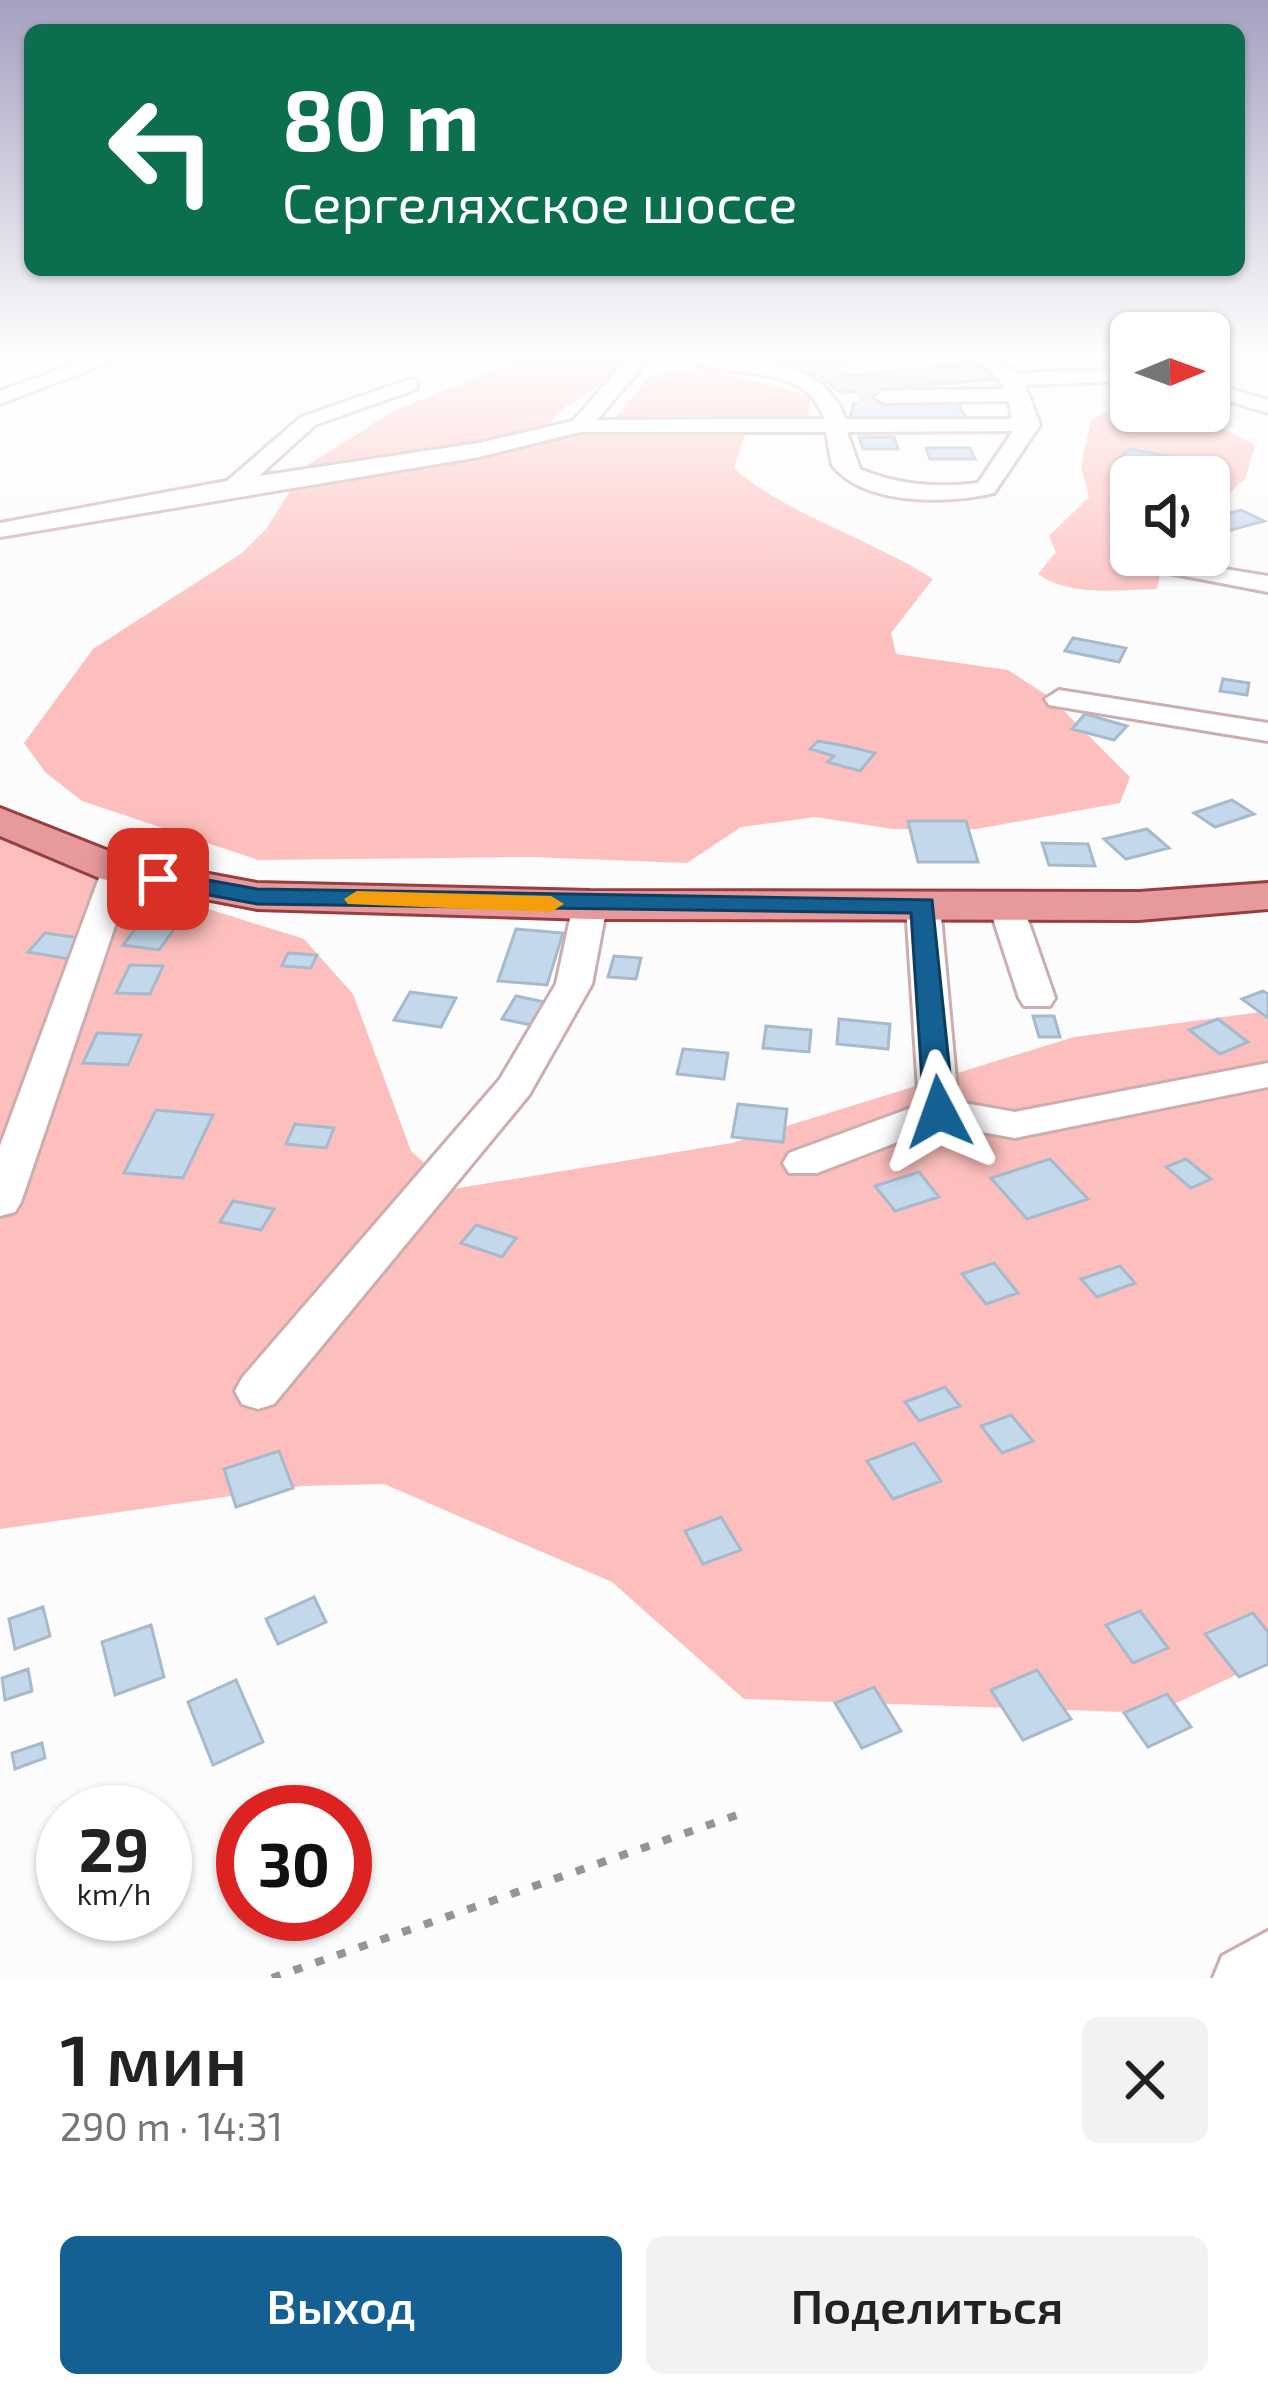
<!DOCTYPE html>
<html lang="ru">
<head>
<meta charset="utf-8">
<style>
  :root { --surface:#fff; --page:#f2f2f2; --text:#222; --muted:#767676; --accent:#146093 }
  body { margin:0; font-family:"Exo 2",sans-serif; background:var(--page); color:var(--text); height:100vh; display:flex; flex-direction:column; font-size:45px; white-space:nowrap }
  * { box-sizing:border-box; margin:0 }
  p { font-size:39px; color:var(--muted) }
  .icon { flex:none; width:66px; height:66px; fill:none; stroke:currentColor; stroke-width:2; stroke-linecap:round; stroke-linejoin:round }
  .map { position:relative; height:1978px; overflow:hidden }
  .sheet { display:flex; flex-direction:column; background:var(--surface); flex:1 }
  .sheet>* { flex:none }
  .banner { position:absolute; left:24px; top:24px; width:1221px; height:252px; border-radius:18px; box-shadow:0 3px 9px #0004; background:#0b6e4f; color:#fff; overflow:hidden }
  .needle { width:78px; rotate:89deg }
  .tools { position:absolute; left:1110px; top:312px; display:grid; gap:24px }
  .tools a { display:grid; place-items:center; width:120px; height:120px; border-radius:18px; background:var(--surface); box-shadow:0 3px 9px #0004; font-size:60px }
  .speed { position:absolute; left:36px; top:1785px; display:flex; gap:24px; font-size:60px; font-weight:700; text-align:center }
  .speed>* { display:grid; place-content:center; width:156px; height:156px; border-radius:50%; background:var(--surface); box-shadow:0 3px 9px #0004; line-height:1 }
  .speed small { font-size:30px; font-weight:400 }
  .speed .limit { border:18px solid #d22; background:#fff; color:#111 }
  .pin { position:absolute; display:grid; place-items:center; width:102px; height:102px; color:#fff; margin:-51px; border-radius:24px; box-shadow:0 6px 18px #0006 }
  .me { position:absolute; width:132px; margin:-66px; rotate:356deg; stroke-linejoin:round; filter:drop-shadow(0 0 9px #0008) }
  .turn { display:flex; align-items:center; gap:42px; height:252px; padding:0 60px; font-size:54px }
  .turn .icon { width:156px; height:156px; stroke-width:2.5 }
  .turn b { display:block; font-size:84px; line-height:102px }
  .round { display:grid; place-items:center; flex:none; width:126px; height:126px; border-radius:18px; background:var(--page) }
  .summary { display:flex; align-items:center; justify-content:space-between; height:204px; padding:0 60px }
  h1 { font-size:72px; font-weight:600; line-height:90px }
  .primary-button { display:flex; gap:24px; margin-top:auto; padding:24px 60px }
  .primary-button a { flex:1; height:138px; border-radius:18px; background:var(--accent); color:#fff; font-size:48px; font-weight:600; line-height:138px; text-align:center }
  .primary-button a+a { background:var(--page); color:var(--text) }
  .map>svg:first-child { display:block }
  .green { fill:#fdbfbd }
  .building { fill:#c4d8eb; stroke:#a6bacc; stroke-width:3 }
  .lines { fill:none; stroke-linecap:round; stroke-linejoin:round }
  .minor-tunnel { stroke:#dad9d9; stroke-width:22; stroke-dasharray:22 10; stroke-linecap:butt }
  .minor-casing { stroke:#cbaead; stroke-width:6 }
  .major-casing { stroke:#963e40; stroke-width:6 }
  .path { stroke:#979392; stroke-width:8; stroke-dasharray:9 14; stroke-linecap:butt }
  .minor { fill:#fff; fill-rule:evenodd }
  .major { fill:#e79a9c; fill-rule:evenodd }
  .route { fill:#146093; stroke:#0d3e60; stroke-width:3 }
  .slow { fill:#f59e0b }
</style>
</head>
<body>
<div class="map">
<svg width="1268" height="1978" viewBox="0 0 1268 1978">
  <rect width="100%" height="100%" fill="#fcfcfc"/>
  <path class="green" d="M 530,356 L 627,356 L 629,366 L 558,412 L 548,426 L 607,428 L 650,376 L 703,367 L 811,396 L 808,418 L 746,432 L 734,468 C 778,510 875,541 933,579 L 891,633 L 896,654 L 1008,670 L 1051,698 L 1130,777 L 1120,803 L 977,829 L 893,829 L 815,817 L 741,827 L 687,863 L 531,857 L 258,860 L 82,801 L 46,773 L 24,743 L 93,649 L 242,553 L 266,529 L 306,466 L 395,410 Z
    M 1131,399 L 1131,411 L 1189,411 L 1255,445 L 1245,479 L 1209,511 L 1209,477 L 1131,477 L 1131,555 L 1164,555 L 1157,589 C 1119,590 1070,597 1038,574 L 1056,552 L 1049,536 L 1089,497 L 1081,467 L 1091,420 Z
    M 0,831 L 71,866 L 304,939 L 353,994 L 411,1151 L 453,1189 L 732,1143 L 1074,1037 L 1268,1011 L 1268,1660 L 1155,1713 L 744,1699 L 612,1582 L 384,1484 L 302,1486 L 0,1529 Z"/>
  <path class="building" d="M 747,356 L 870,356 L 831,367 L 851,376 L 976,363 L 996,379 L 871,390 L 880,404 L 957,402 L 967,420 L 849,420 L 854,403 L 866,404 L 857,391 L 841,393 L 818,375 Z
    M 859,437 L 894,437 L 898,449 L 863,449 Z
    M 926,448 L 970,448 L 975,459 L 930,459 Z
    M 1130,449 L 1182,459 L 1172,470 L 1119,459 Z
    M 1241,510 L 1264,521 L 1224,532 L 1209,524 L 1209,519 Z
    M 1073,638 L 1126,648 L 1119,662 L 1065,651 Z
    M 1223,679 L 1249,683 L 1247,695 L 1220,691 Z
    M 1085,714 L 1127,726 L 1114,740 L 1072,729 Z
    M 818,741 L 846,746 L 875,753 L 860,771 L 828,762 L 834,756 L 810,749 Z
    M 1232,800 L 1254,814 L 1215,827 L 1194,813 Z
    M 908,821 L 966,821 L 978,862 L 918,862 Z
    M 1147,829 L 1169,848 L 1126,859 L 1104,839 Z
    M 1042,843 L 1088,844 L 1095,866 L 1049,865 Z
    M 140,923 L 175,928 L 159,950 L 123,945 Z
    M 516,929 L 563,933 L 547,985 L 498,981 Z
    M 45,933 L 87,939 L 70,959 L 28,952 Z
    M 288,953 L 317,955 L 311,968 L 282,966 Z
    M 614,956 L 641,958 L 636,979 L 608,977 Z
    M 130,965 L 163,966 L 150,994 L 116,993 Z
    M 1263,991 L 1268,994 L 1268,1018 L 1242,999 Z
    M 410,992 L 456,998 L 441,1027 L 394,1020 Z
    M 516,996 L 545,1002 L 531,1025 L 502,1019 Z
    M 1033,1016 L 1054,1016 L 1060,1037 L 1039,1037 Z
    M 839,1019 L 890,1024 L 888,1049 L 837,1044 Z
    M 1218,1019 L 1248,1042 L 1220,1054 L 1189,1030 Z
    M 766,1026 L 811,1030 L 809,1052 L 763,1048 Z
    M 97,1033 L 141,1035 L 128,1065 L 83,1063 Z
    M 683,1049 L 728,1053 L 724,1079 L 677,1074 Z
    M 738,1104 L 787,1109 L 783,1142 L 732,1137 Z
    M 156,1110 L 213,1115 L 183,1178 L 124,1173 Z
    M 295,1124 L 334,1128 L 326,1148 L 286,1144 Z
    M 1050,1159 L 1088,1199 L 1027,1219 L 991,1178 Z
    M 1186,1159 L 1211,1179 L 1191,1188 L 1166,1167 Z
    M 919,1172 L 939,1197 L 895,1211 L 875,1186 Z
    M 233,1201 L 274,1209 L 261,1230 L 220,1222 Z
    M 476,1225 L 516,1238 L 502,1257 L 461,1243 Z
    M 994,1263 L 1018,1293 L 986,1304 L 962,1274 Z
    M 1120,1266 L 1135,1283 L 1097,1297 L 1081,1279 Z
    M 945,1387 L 960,1406 L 919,1421 L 905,1402 Z
    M 1011,1415 L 1033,1441 L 1002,1453 L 981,1426 Z
    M 914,1443 L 941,1481 L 893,1499 L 867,1461 Z
    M 279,1451 L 293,1488 L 236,1507 L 224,1469 Z
    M 721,1517 L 741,1550 L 703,1564 L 685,1531 Z
    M 314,1597 L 326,1622 L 278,1644 L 266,1619 Z
    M 43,1607 L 50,1636 L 15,1649 L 9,1619 Z
    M 1140,1611 L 1168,1648 L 1133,1663 L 1106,1625 Z
    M 1253,1613 L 1268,1632 L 1268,1664 L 1239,1677 L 1205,1634 Z
    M 151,1625 L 164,1677 L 115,1695 L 102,1642 Z
    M 28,1669 L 32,1691 L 5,1700 L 2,1678 Z
    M 1037,1670 L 1071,1719 L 1023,1740 L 991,1690 Z
    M 236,1680 L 263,1742 L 213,1765 L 188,1702 Z
    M 874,1687 L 901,1731 L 862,1748 L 835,1703 Z
    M 1167,1694 L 1191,1727 L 1148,1747 L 1124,1713 Z
    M 42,1743 L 45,1758 L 15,1769 L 12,1753 Z
    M 134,1792 L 138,1812 L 91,1812 L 91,1808 Z"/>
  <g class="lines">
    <path class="minor-tunnel" d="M 858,397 L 884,397"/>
    <defs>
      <path id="minor" d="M 97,356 L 125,356 L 0,404 L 0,391 Z
        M 630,356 L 651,356 L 597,420 L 824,419 C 806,358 724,383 685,356 C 739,356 825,357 845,419 L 1012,419 L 1009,401 L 884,403 L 874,397 L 884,391 L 1006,389 L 991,370 L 958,356 L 988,356 L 1018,373 L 1131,369 L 1131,381 L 1025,385 L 1040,425 L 994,493 C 948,504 864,506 832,465 L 826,432 L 580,432 L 479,457 L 0,537 L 0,523 L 227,481 L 301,417 L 410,379 L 417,381 L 417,389 L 315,425 L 259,476 L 479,443 L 573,421 ZM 1013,431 L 978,483 C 939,488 896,485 860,469 L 847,432 Z
        M 1209,382 L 1268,400 L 1268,413 L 1209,395 Z
        M 1131,554 L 1268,576 L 1268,592 L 1127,565 L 1124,560 Z
        M 1059,690 L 1268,723 L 1268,741 L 1049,705 L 1045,699 Z
        M 118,860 L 134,870 L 21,1202 L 15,1212 L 0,1216 L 0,1146 L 102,870 Z
        M 590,895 L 607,905 L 592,984 L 529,1095 L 274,1404 L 258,1409 L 242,1404 L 235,1391 L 242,1378 L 500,1079 L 556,984 L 573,905 Z
        M 923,896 L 940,906 L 958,1102 L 1015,1112 L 1268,1063 L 1268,1087 L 1015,1138 L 942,1125 L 817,1173 L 789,1173 L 783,1163 L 789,1153 L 919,1105 L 906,906 Z
        M 1006,896 L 1023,906 L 1055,998 L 1050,1006 L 1024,1006 L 1019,998 L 989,906 Z
        M 1268,1931 L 1268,1978 L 1213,1978 L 1222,1956 Z"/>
      <path id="major" d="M 0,808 L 129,859 L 257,883 L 590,891 L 1139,892 L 1268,883 L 1268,909 L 1139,920 L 590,919 L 257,909 L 102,879 L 0,836 Z"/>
    </defs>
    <use href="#minor" class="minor-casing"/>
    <use href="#major" class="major-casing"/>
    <path class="path" d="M 272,1978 L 737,1815"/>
    <use href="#minor" class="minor"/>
    <use href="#major" class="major"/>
  </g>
  <linearGradient id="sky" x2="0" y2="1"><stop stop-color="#a4a1c0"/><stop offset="0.56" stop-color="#fefefe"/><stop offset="1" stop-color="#fefefe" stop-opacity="0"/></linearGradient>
  <rect width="1268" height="633" fill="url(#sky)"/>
  <path class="route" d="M 158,871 L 257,889 L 932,900 L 954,1112 L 939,1121 L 924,1112 L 911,913 L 257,904 L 149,884 L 149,874 Z"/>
  <path class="slow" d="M 357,891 L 551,896 L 564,904 L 551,912 L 348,904 L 344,899 Z"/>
</svg>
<div class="tools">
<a><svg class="needle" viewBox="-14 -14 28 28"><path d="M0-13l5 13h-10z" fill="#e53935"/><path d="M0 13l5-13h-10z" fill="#767676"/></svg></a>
<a><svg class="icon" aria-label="sound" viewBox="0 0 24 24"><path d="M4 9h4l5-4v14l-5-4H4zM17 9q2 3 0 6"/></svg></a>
</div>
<div class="speed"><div>29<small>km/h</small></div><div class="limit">30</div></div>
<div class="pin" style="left:158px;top:879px;background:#d93025"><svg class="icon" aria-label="arrive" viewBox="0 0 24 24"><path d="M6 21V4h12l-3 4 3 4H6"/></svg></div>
<svg class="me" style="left:939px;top:1112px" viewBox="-20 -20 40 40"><path d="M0-17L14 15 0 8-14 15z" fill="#146093" stroke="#fff" stroke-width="4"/></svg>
<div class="banner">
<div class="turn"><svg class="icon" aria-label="left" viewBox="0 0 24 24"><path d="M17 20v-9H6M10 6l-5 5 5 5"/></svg><div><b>80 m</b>Сергеляхское шоссе</div></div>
</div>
</div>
<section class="sheet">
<div class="summary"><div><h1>1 мин</h1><p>290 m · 14:31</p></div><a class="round"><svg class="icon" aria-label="close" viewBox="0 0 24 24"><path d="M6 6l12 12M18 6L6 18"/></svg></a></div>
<div class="primary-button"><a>Выход</a><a>Поделиться</a></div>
</section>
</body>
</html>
